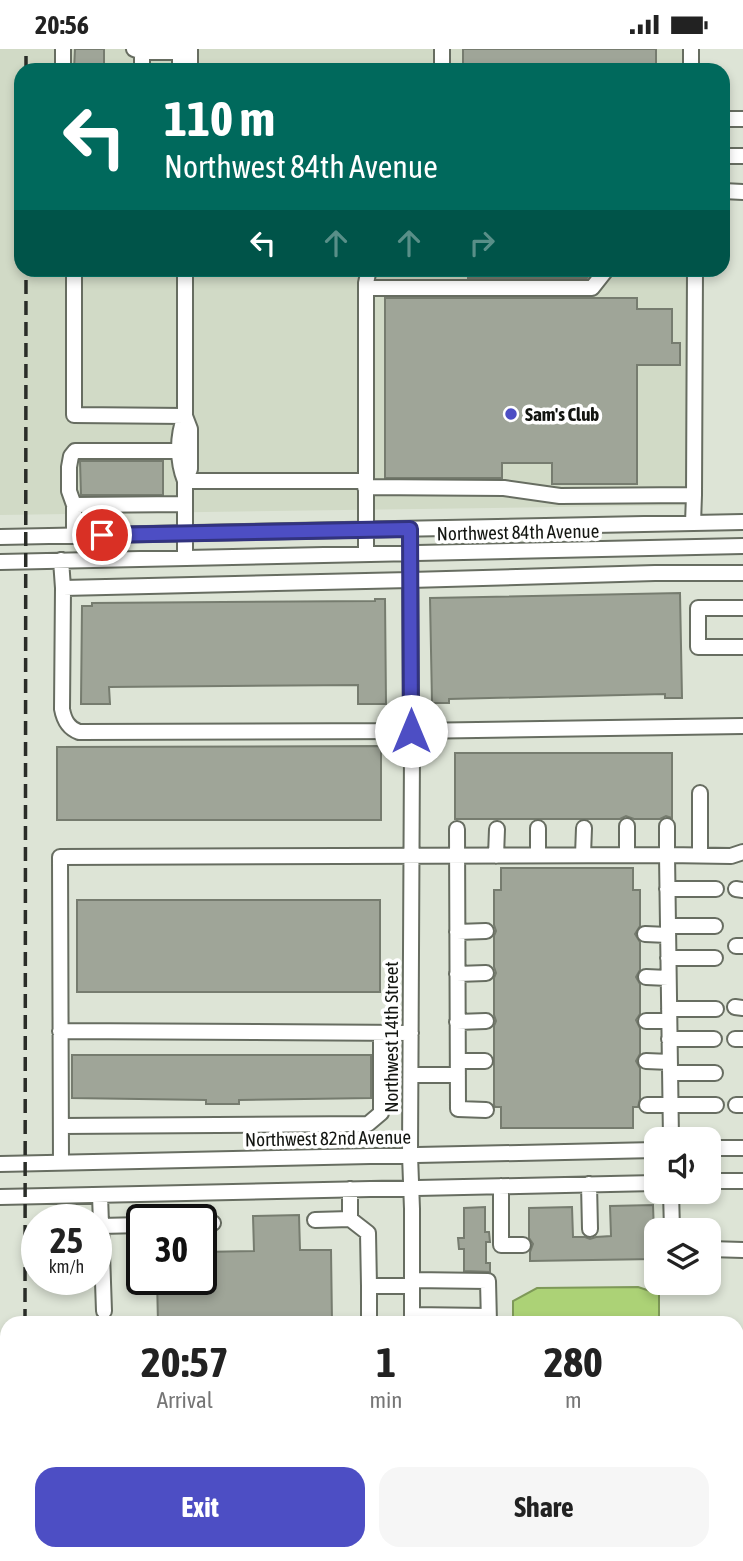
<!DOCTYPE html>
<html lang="en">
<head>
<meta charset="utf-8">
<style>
  :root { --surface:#fff; --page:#f6f6f6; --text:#222; --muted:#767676; --accent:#4d4ec4 }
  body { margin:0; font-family:"Asap Condensed",sans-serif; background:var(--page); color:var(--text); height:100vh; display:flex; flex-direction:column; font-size:26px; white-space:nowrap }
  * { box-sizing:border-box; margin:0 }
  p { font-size:23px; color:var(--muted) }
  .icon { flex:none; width:38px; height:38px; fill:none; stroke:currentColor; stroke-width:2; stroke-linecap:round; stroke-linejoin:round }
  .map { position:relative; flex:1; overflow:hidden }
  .panel { position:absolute; left:0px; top:1267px; width:744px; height:245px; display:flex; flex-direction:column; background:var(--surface); border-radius:21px 21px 0 0; box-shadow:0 4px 10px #0003 }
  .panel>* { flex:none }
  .hud { position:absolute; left:14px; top:14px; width:716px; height:214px; border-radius:21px; box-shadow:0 4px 10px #0003; background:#00695c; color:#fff; overflow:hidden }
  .buttons { position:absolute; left:644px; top:1078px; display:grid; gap:14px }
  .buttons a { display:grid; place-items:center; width:77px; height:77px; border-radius:14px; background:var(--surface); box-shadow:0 4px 10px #0003; font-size:35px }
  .speed { position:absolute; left:21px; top:1155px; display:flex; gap:14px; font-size:35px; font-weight:700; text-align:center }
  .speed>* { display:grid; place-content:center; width:91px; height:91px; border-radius:50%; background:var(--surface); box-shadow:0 4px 10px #0003; line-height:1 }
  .speed small { font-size:18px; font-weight:400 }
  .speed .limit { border:4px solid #111; border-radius:10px; background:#fff; color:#111 }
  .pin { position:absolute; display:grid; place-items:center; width:60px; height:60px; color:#fff; margin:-30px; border:4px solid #fff; border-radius:50%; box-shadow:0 2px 7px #0007 }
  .me { position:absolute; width:77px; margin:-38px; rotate:0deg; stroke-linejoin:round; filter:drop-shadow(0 0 5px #0008) }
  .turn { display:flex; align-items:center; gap:24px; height:147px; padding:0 35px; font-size:32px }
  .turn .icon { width:91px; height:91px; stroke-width:2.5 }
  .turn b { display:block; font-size:49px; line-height:60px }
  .lanes { display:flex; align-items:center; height:66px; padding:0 35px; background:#0003; justify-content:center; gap:35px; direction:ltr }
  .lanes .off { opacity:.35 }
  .eta { display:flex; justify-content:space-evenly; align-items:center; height:119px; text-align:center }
  .eta b { font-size:42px; font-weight:700; line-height:49px }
  .action { display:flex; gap:14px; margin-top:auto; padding:14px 35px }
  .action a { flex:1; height:80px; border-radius:21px; background:var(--accent); color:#fff; font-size:28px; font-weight:700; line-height:80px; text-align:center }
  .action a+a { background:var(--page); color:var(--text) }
  .status { display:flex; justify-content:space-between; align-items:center; height:49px; padding:0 35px; background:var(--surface); direction:ltr }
  .status svg { height:19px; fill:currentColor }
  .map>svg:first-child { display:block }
  .built { fill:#d1dac6 }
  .water { fill:#acd276; stroke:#7e9958; stroke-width:2 }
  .building { fill:#9fa598; stroke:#767c6f; stroke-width:2 }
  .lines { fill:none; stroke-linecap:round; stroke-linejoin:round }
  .minor-casing { stroke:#676d61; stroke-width:18 }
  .minor { stroke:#fff; stroke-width:14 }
  .rail { stroke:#2a2d28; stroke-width:3.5; stroke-dasharray:14 7; stroke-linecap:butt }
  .route-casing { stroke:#32337f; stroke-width:18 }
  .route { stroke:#4d4ec4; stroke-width:12 }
  .poi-dot { fill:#4d4ec4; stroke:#fff; stroke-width:2.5 }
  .labels { text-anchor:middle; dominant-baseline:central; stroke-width:7; stroke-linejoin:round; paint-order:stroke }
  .poi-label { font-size:19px; font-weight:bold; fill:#131511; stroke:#fff; text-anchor:start }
  .street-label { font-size:19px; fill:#131511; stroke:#fff }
</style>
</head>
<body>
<div class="status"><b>20:56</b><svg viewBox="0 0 49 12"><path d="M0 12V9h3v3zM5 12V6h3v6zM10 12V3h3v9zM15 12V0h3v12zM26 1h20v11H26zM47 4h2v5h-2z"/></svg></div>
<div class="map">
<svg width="743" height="1512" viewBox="0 0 743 1512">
  <rect width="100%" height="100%" fill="#dde4d6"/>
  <path class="built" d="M 0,0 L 694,0 L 694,21 L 21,21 L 21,220 L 696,221 L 699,456 L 0,466 Z"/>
  <path class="water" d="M 638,1238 L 659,1245 L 659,1274 L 513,1274 L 513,1252 L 537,1239 Z
    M 513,1505 L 655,1505 L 655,1512 L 513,1512 Z"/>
  <path class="building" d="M 75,0 L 104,0 L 104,21 L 74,21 Z
    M 463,0 L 656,0 L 656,21 L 463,21 Z
    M 468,220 L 594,220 L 587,229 L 468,229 Z
    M 385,249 L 637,249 L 637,260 L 672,260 L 672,294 L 680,294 L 680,316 L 637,316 L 637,435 L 552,435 L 552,414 L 502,414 L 502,429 L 385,429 Z
    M 80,412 L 163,412 L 163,446 L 81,446 Z
    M 680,544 L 682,649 L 665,649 L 665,645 L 449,650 L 449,654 L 432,654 L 430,549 Z
    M 375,550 L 385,550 L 386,655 L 358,655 L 358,636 L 109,638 L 110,655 L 81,655 L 82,557 L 92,557 L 92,554 L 375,552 Z
    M 381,697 L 381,771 L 57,771 L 57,698 Z
    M 455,704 L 672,704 L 672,769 L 666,767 L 660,770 L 634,770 L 626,767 L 620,770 L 455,770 Z
    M 501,819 L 633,819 L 633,841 L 640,841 L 640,877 L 635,885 L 640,893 L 640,921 L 636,928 L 640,935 L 640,965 L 636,971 L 640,979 L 640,1005 L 636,1012 L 640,1019 L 640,1050 L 638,1058 L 633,1058 L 633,1079 L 501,1079 L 501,1058 L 495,1058 L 494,1056 L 494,977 L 496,972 L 494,966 L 494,929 L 496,924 L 494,918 L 494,887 L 496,882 L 494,876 L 494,841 L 501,841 Z
    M 77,851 L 380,851 L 380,943 L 77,943 Z
    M 72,1006 L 371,1006 L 371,1049 L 239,1051 L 239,1055 L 206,1055 L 206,1051 L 72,1049 Z
    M 653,1156 L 655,1210 L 530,1212 L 530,1203 L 533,1195 L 529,1189 L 529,1159 L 572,1158 L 573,1188 L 585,1188 L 590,1190 L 596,1188 L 611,1187 L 610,1157 Z
    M 485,1158 L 485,1183 L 489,1183 L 490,1193 L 486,1193 L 486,1214 L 490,1214 L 490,1223 L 464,1222 L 464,1200 L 459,1200 L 458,1189 L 464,1189 L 464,1159 Z
    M 299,1166 L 300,1201 L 331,1201 L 332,1274 L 158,1274 L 157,1230 L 201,1230 L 201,1203 L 254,1202 L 253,1167 Z"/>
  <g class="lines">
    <defs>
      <path id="minor" d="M 134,0 L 142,3 L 180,3
        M 190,0 L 190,21
        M 442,0 L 442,21
        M 691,0 L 691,21
        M 142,3 L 142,21
        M 63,21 L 63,0
        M 180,21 L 180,0
        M 723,70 L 743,70
        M 723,107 L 743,107
        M 723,142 L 743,143
        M 74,220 L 74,366 L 185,367
        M 185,220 L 185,367 L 190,380 L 190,420 L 185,432 L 185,509
        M 366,239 L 592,239 L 607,220
        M 185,367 C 177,387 177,412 185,432
        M 185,432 L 365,432
        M 365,438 L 504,439 L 560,447 L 694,446
        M 74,456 L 185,455
        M 693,474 L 694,446 L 695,220
        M 410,480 L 411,682
        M 74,487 L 74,456 L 69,442 L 69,418 L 71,407 L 75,402 L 180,402
        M 0,488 L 743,473
        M 366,505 L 366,234 L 369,220
        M 61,511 L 63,539 L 62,660 C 64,671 68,679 79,683 L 411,682 L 743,677
        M 0,513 L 743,497
        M 63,539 L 410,531 L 655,524 L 743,524
        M 743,559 L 698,559 L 698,598 L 743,598
        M 627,777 L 627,806
        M 667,777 L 667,806 L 731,807 L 743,803
        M 538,779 L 538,806
        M 457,780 L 458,1060 L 486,1061
        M 583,806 L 584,779
        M 700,806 L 700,744
        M 496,807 L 497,780
        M 667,840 L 716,840
        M 736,840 L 743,841
        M 668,877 L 715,877
        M 457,883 L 486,882
        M 645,885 L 668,886
        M 736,897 L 743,897
        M 668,909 L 715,909
        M 457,925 L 486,924
        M 646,928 L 668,929
        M 735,958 L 743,959
        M 669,960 L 716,960
        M 646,972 L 669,972
        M 457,973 L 486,972
        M 60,982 L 411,984
        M 669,990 L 714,990
        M 735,990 L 743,990
        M 458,1012 L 485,1012
        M 646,1012 L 670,1013
        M 670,1024 L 715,1024
        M 411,1026 L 458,1026
        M 647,1056 L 716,1056
        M 736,1056 L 743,1056
        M 61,1077 L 368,1075 L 381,1064 L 381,984
        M 709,1099 L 743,1099
        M 61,1114 L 60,808 L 667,806 L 671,1090
        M 0,1115 L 656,1101
        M 709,1132 L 743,1132
        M 589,1135 L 590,1180
        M 501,1137 L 501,1196 L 523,1196
        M 350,1140 L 350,1170 L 368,1184 L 369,1237 L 412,1237
        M 671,1143 L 672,1181
        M 100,1146 L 104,1262
        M 0,1148 L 656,1134
        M 315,1171 L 350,1170
        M 201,1175 L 213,1174
        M 101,1177 L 142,1176
        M 709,1200 L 743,1201
        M 412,1231 L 488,1232 L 489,1274
        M 369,1237 L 369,1274
        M 412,1266 L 488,1267
        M 412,1274 L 412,1160 L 410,1106 L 412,702
        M 176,1505 L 176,1512
        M 370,1505 L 370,1512
        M 411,1512 L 411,1505"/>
    </defs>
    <use href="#minor" class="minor-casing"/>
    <use href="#minor" class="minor"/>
    <path class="rail" d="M 26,21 L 26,0
      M 25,1274 L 26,220
      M 25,1512 L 25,1505"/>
  </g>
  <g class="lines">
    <defs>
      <path id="route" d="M 102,486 L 410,480 L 411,682"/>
    </defs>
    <use href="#route" class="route-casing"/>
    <use href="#route" class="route"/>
  </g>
  <circle class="poi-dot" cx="511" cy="365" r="7"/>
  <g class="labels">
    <g class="poi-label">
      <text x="525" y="365">Sam's Club</text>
    </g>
    <g class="street-label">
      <text transform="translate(518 483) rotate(-1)">Northwest 84th Avenue</text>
      <text transform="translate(391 988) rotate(-90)">Northwest 14th Street</text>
      <text transform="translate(328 1089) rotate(-1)">Northwest 82nd Avenue</text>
    </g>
  </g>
</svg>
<div class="buttons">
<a><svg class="icon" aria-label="sound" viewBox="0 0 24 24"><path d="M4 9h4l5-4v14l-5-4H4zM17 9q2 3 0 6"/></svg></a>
<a><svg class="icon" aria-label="layers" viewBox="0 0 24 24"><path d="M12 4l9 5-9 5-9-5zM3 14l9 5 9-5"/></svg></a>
</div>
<div class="speed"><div>25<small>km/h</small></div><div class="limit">30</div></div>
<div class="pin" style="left:102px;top:486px;background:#d93025"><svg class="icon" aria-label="arrive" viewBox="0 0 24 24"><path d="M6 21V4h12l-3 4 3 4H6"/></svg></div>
<svg class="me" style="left:411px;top:682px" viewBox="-20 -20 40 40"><circle r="19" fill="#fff"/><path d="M0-13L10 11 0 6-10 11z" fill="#4d4ec4"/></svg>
<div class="hud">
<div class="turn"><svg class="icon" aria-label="left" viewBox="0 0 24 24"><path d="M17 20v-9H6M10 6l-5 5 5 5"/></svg><div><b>110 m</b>Northwest 84th Avenue</div></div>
<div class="lanes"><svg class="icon" aria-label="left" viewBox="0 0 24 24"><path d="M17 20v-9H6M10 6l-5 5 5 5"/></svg><svg class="icon off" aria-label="ahead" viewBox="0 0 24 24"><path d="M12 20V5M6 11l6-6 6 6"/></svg><svg class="icon off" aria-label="ahead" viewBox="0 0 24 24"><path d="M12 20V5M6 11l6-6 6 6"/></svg><svg class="icon off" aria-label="right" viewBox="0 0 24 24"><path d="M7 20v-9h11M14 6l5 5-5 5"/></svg></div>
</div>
<section class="panel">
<div class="eta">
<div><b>20:57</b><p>Arrival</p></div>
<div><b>1</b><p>min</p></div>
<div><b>280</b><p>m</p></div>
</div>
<div class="action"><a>Exit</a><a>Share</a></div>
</section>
</div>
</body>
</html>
